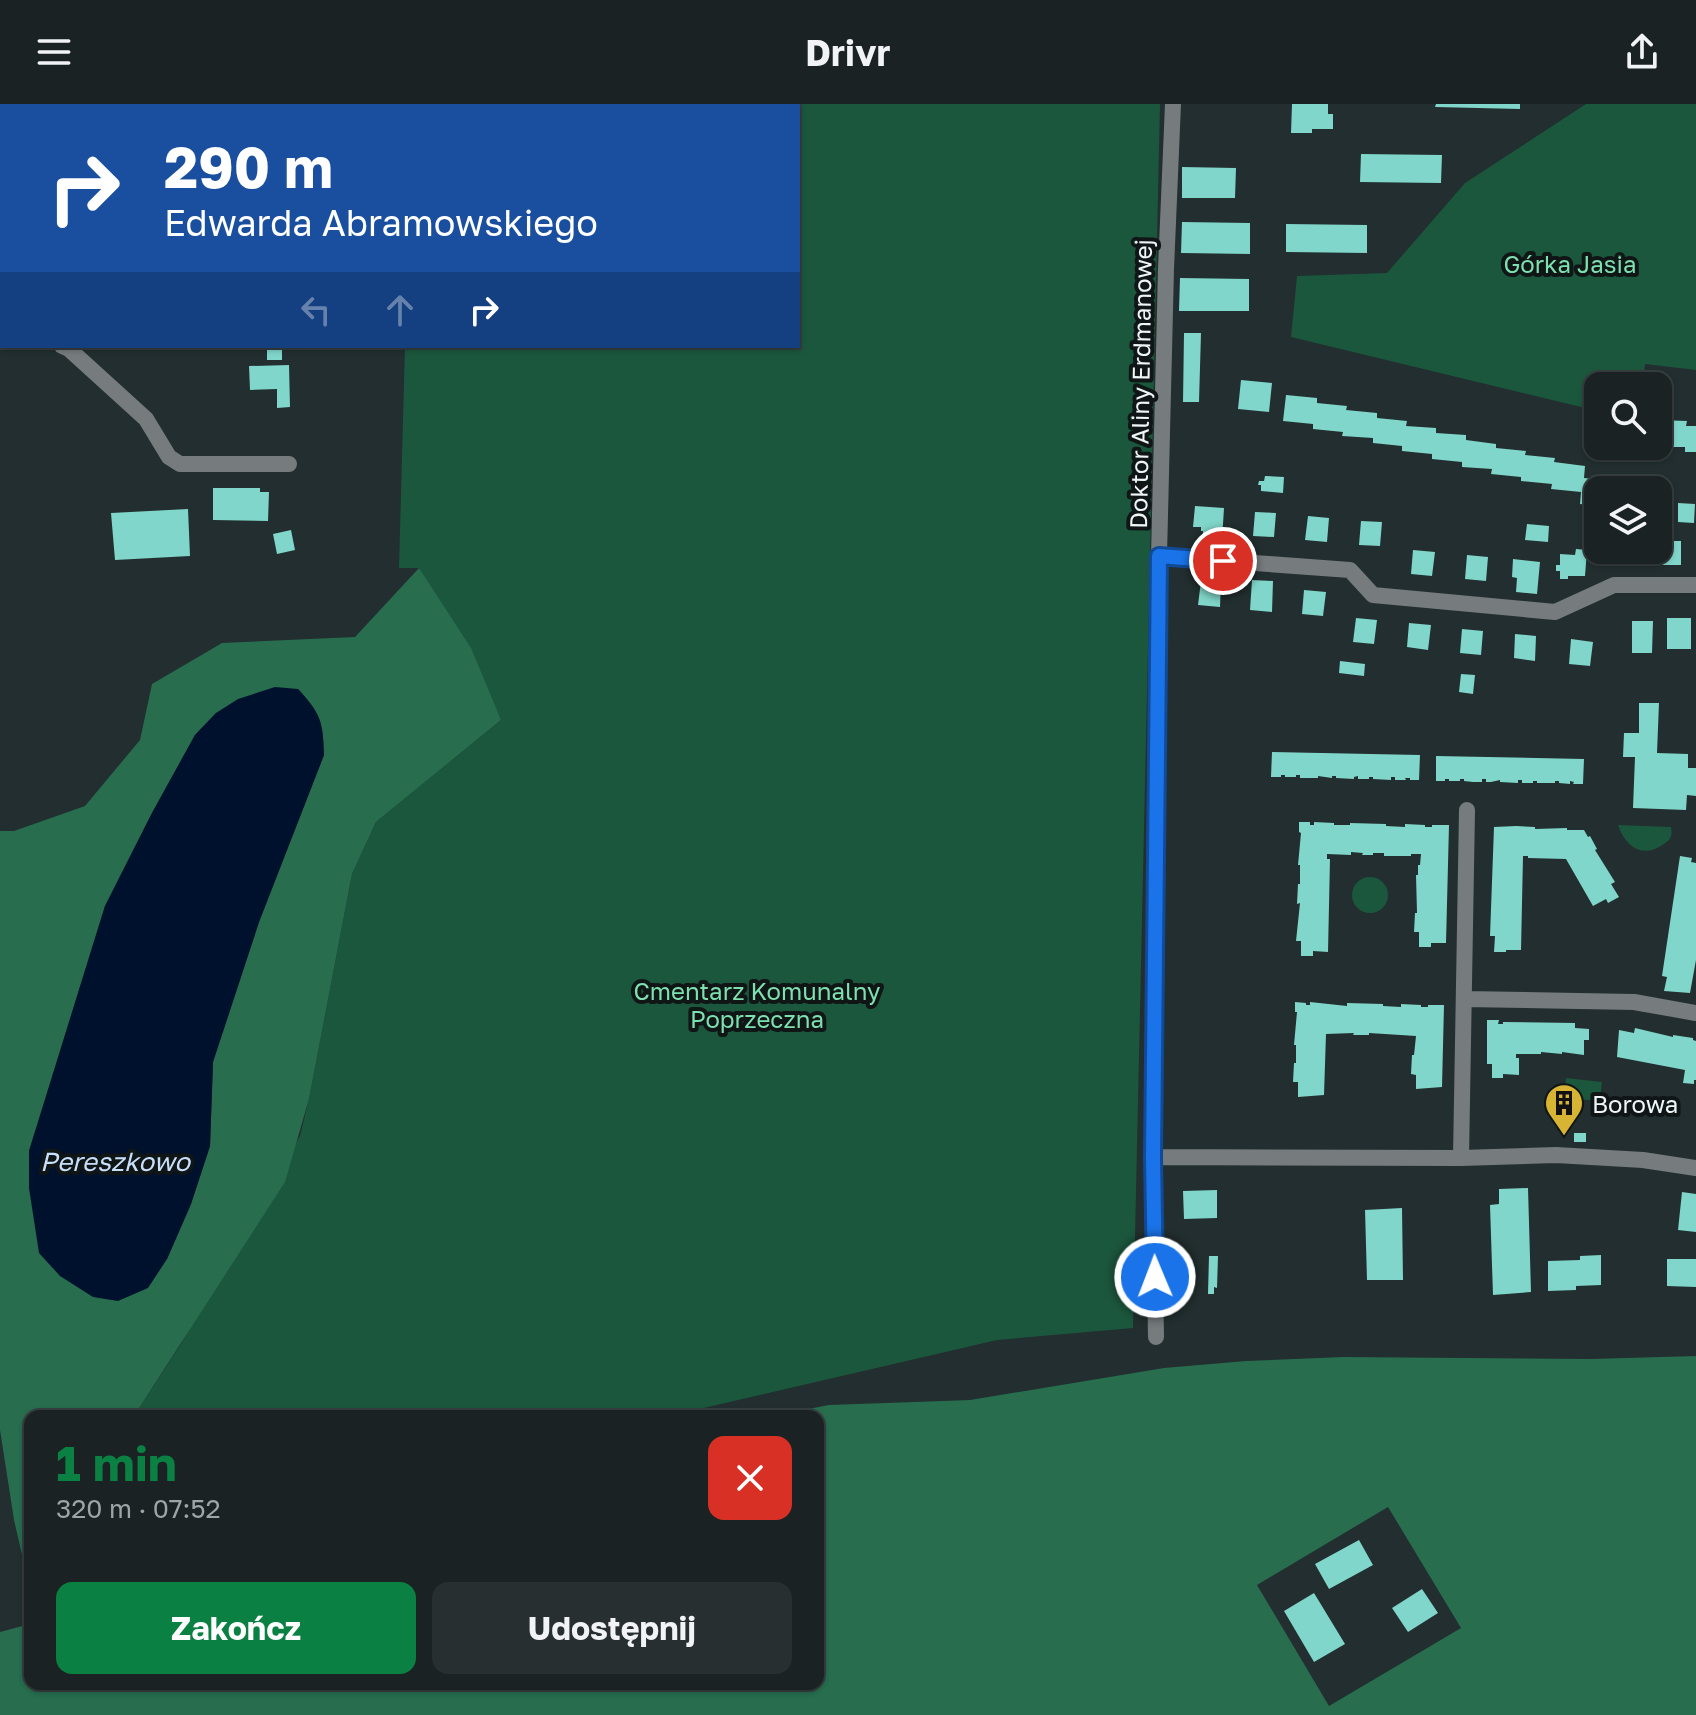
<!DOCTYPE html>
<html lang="pl">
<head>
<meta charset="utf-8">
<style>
  :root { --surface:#1a2223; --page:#272f30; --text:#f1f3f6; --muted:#9fa4a6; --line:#383f41; --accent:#0b8043 }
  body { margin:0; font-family:"Golos Text",sans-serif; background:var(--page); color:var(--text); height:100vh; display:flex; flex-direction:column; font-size:30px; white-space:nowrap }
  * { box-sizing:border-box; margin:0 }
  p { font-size:26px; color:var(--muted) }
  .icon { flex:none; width:44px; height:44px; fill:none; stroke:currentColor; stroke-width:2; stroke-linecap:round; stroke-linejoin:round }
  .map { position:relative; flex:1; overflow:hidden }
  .details { position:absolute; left:24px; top:1306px; width:800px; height:280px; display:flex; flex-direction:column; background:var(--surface); border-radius:16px; box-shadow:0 2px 6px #0004,0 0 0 2px var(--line) }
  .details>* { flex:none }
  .banner { position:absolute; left:0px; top:0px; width:800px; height:244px; box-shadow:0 2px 6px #0004,0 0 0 2px var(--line); background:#1a4fa0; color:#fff; overflow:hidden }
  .controls { position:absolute; left:1584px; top:268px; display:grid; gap:16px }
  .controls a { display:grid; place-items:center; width:88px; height:88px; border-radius:16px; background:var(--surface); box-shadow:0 2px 6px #0004,0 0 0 2px var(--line); font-size:40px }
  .pin { position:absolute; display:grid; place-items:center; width:68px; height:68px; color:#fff; margin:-34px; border:4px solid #fff; border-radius:50%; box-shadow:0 2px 8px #0007 }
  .me { position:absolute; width:88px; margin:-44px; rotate:359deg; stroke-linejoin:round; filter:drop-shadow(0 0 6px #0008) }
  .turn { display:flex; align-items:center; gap:28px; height:168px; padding:0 32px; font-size:36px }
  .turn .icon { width:104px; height:104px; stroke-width:2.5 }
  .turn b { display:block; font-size:56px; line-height:68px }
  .lanes { display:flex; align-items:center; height:76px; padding:0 32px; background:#0003; justify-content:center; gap:40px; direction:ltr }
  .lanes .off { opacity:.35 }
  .round { display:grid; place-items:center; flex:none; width:84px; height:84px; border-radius:16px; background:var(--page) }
  .overview { display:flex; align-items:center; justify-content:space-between; height:136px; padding:0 32px }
  h1 { font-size:48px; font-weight:700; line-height:60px; color:var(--accent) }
  .cta { display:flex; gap:16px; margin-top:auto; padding:16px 32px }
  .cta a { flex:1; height:92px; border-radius:16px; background:var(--accent); color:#fff; font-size:32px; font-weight:700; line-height:92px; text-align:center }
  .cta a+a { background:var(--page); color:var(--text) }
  header { display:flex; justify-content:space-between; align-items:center; height:104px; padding:0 32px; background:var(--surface); font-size:36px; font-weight:700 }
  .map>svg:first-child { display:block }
  .green { fill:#1b573d }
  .forest { fill:#276d4e; fill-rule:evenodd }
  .water { fill:#00112e }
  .building { fill:#80d6ca }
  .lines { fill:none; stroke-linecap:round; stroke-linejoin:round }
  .minor { stroke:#767b7e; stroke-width:16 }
  .route-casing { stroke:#114b97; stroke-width:20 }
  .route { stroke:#1a73e8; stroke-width:14 }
  .labels { text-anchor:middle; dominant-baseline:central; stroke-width:8; stroke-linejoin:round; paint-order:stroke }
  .park-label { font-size:24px; fill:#7de0b0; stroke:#101515 }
  .street-label { font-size:24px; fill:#eff6f7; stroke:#101515 }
  .poi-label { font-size:24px; fill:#eff6f7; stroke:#101515; text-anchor:start }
  .water-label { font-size:26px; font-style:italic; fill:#c8dffb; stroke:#101515 }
</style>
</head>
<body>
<header><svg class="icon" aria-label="menu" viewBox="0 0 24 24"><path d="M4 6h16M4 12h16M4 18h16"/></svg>Drivr<svg class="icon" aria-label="share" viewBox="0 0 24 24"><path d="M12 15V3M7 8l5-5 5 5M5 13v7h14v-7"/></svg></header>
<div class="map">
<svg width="1696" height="1611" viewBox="0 0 1696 1611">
  <rect width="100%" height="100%" fill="#222e2f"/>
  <path class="green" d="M 410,0 L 1160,0 L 1133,1224 L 997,1236 L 669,1312 L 134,1312 L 181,1240 L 300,1032 L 309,995 L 352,770 L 376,718 L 501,616 L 419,464 L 399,464 L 405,242 L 798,242 L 798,2 L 410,2 Z
    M 1586,0 L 1696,0 L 1696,266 L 1645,260 L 1643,282 L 1598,282 L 1598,307 L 1291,233 L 1297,172 L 1387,169 L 1465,79 Z
    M 1618,721 L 1671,723 C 1672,731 1672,735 1664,740 C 1643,755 1626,744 1618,721 Z
    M1352 791a18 18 0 1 1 36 0a18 18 0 1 1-36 0Z
    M 1566,974 L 1602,978 L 1600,997 L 1564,994 Z"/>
  <path class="forest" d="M 419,464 L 471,544 L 501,616 L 376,718 L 352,770 L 309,995 L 285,1078 L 134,1312 L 30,1312 L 30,1485 L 14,1416 L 0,1326 L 0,727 L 14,727 L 85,702 L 140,636 L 152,580 L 222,539 L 355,533 ZM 298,585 C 321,610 323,617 324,651 L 259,818 L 213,958 L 210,1042 L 191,1100 L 167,1155 L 29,1047 L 105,802 L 152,709 L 195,631 L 216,609 Z
    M 1696,1252 L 1696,1611 L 0,1611 L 0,1528 L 30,1520 L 30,1580 L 818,1580 L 818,1312 L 772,1312 L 829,1301 L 970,1296 L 1164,1264 L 1246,1257 L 1343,1253 L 1591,1255 ZM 1388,1403 L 1461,1524 L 1329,1602 L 1257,1481 Z"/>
  <path class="water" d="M 275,583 L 298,585 C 321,610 323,618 324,651 L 259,818 L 213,958 L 210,1042 L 191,1100 L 167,1155 L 148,1184 L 118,1197 L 93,1193 L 60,1172 L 39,1149 L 29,1084 L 29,1047 L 105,802 L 152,709 L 195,631 L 216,609 L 238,595 Z"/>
  <path class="building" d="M 1292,0 L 1328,0 L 1328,10 L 1333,10 L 1333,25 L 1312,25 L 1312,29 L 1291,29 Z
    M 1436,0 L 1520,0 L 1520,5 L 1435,3 Z
    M 1361,50 L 1442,51 L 1441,79 L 1360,78 Z
    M 1182,63 L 1236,64 L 1235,94 L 1182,94 Z
    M 1182,118 L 1250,119 L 1250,150 L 1181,149 Z
    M 1286,120 L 1367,121 L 1367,149 L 1286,148 Z
    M 1180,174 L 1249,175 L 1249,207 L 1179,207 Z
    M 1184,229 L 1201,229 L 1199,298 L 1183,298 Z
    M 267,242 L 282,242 L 282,256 L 267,256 Z
    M 289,261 L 290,303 L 277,304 L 277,285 L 250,286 L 249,262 Z
    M 1241,276 L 1272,279 L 1269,308 L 1238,305 Z
    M 1286,291 L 1317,294 L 1317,299 L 1347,302 L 1346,306 L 1377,309 L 1377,314 L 1407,317 L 1406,322 L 1436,324 L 1436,329 L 1466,331 L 1466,336 L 1496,340 L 1496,344 L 1526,347 L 1525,351 L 1555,354 L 1554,358 L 1585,362 L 1584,374 L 1614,377 L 1613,386 L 1598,386 L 1598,402 L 1580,400 L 1581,388 L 1551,385 L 1552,380 L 1521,377 L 1521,373 L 1491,370 L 1492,365 L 1462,363 L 1462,358 L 1432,355 L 1432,350 L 1402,347 L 1402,342 L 1373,339 L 1373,334 L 1342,332 L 1343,328 L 1313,325 L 1313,320 L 1283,317 Z
    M 1658,316 L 1687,317 L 1686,322 L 1696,322 L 1696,348 L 1685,348 L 1685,343 L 1658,343 Z
    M 1265,372 L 1284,373 L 1283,389 L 1261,387 L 1261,381 L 1258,381 L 1259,377 L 1264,377 Z
    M 213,384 L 260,384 L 260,388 L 269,388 L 268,417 L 213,416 Z
    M 1678,399 L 1695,400 L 1694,419 L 1678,418 Z
    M 1195,402 L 1224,404 L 1222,436 L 1203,435 L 1203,427 L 1201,427 L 1201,423 L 1193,423 Z
    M 188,405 L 190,452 L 115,456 L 111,409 Z
    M 1255,408 L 1276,409 L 1274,433 L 1253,432 Z
    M 1308,412 L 1329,414 L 1327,438 L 1305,436 Z
    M 1361,417 L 1382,418 L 1380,442 L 1359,441 Z
    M 1527,420 L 1549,422 L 1548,438 L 1525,436 Z
    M 291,426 L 295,446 L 277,450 L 273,430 Z
    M 1658,437 L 1681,437 L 1681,461 L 1660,461 Z
    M 1576,445 L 1587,446 L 1585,472 L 1568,472 L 1568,475 L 1560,475 L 1560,467 L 1556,467 L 1556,461 L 1560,461 L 1560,450 L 1575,451 Z
    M 1413,446 L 1435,448 L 1432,472 L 1411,470 Z
    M 1467,451 L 1488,453 L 1486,477 L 1465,475 Z
    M 1513,455 L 1540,458 L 1537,490 L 1516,488 L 1517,474 L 1512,473 Z
    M 1252,476 L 1273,477 L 1272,508 L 1250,506 Z
    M 1201,477 L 1221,479 L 1220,503 L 1198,501 Z
    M 1304,486 L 1326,488 L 1323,512 L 1302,510 Z
    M 1356,514 L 1377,516 L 1374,540 L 1353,538 Z
    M 1667,514 L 1691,514 L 1691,545 L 1667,545 Z
    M 1632,517 L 1653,517 L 1652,549 L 1632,549 Z
    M 1409,519 L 1431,521 L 1428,546 L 1407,543 Z
    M 1462,525 L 1483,527 L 1481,551 L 1460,549 Z
    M 1515,530 L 1536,532 L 1535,557 L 1514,554 Z
    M 1571,535 L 1593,538 L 1590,562 L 1569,560 Z
    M 1340,557 L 1365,560 L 1364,572 L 1339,569 Z
    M 1461,570 L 1475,571 L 1473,590 L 1459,588 Z
    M 1639,599 L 1659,599 L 1657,649 L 1688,650 L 1688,664 L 1696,664 L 1696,692 L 1687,691 L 1686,706 L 1633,704 L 1635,653 L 1623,653 L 1624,629 L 1639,629 Z
    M 1272,648 L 1420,651 L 1419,676 L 1410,676 L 1410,674 L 1405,674 L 1406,676 L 1395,676 L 1395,673 L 1391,673 L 1391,676 L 1373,675 L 1373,673 L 1369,673 L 1369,675 L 1358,675 L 1358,672 L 1354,673 L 1354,675 L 1336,674 L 1336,672 L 1332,672 L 1332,674 L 1318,672 L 1318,674 L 1300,674 L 1300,671 L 1296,671 L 1296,673 L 1285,673 L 1285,671 L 1281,671 L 1281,673 L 1271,673 Z
    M 1436,652 L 1584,655 L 1583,680 L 1573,680 L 1574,678 L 1570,677 L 1570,680 L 1559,679 L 1559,677 L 1555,677 L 1555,679 L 1537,679 L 1537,677 L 1533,677 L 1533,679 L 1522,679 L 1522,676 L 1518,676 L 1518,679 L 1500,678 L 1500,676 L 1491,678 L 1486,678 L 1486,675 L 1482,675 L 1482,678 L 1473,678 L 1464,677 L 1464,675 L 1460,675 L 1460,677 L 1449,677 L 1449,675 L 1445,675 L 1445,677 L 1436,677 Z
    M 1299,718 L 1310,718 L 1310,721 L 1314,721 L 1314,718 L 1334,719 L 1334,721 L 1350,721 L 1350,719 L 1386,720 L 1386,722 L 1405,723 L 1405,720 L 1425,721 L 1425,723 L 1432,723 L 1432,721 L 1449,721 L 1446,839 L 1431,839 L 1431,843 L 1419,843 L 1419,828 L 1414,828 L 1415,809 L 1417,809 L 1416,771 L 1418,771 L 1418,761 L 1420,761 L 1421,750 L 1411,750 L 1411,752 L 1384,752 L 1384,749 L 1373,749 L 1373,751 L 1362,751 L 1363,749 L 1351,748 L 1351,751 L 1327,750 L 1327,755 L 1330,755 L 1328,848 L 1313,847 L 1313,852 L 1301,852 L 1301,837 L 1296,837 L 1300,799 L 1297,800 L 1298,780 L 1300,780 L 1300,761 L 1298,761 L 1301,729 L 1299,728 Z
    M 1516,722 L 1535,723 L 1535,725 L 1567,724 L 1567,726 L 1584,726 L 1588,733 L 1590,732 L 1597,745 L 1595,746 L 1615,778 L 1611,780 L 1619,793 L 1608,799 L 1606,795 L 1593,802 L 1566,755 L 1528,754 L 1528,752 L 1523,752 L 1521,846 L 1506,846 L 1506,848 L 1494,848 L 1495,832 L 1490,832 L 1494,723 Z
    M 1680,752 L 1692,754 L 1691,758 L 1696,759 L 1696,856 L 1690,889 L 1664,887 L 1667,873 L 1662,872 Z
    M 1295,898 L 1306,899 L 1306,901 L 1310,901 L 1310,898 L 1347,902 L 1347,899 L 1383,900 L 1383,902 L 1401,903 L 1401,900 L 1421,901 L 1421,903 L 1428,903 L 1428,901 L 1444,901 L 1442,983 L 1416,985 L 1416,971 L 1411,970 L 1412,951 L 1414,951 L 1416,932 L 1369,929 L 1369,931 L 1353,931 L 1354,929 L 1326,930 L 1324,991 L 1298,993 L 1298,978 L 1293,978 L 1294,959 L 1296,959 L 1296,941 L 1294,941 L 1297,908 L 1295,908 Z
    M 1487,916 L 1499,916 L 1498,920 L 1503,920 L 1503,918 L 1575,919 L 1575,924 L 1589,925 L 1589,936 L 1584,936 L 1584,951 L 1562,948 L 1562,950 L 1541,948 L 1541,950 L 1516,950 L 1516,954 L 1519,954 L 1519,971 L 1503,970 L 1503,974 L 1492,974 L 1492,960 L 1487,960 Z
    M 1635,924 L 1673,933 L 1673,931 L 1693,934 L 1693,936 L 1696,937 L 1696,976 L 1694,976 L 1694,980 L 1683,979 L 1685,966 L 1617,953 L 1619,926 L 1634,929 Z
    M 1574,1029 L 1586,1029 L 1586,1038 L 1574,1038 Z
    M 1528,1084 L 1531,1188 L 1493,1191 L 1490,1101 L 1499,1100 L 1499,1085 Z
    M 1217,1086 L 1217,1114 L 1184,1115 L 1183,1087 Z
    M 1682,1088 L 1696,1090 L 1696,1128 L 1678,1126 Z
    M 1402,1104 L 1403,1176 L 1367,1176 L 1365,1106 Z
    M 1601,1151 L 1601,1181 L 1576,1182 L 1576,1186 L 1548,1187 L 1548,1157 L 1580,1156 L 1580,1152 Z
    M 1209,1152 L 1218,1152 L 1217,1184 L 1214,1183 L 1214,1190 L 1208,1190 Z
    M 1667,1155 L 1696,1155 L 1696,1183 L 1667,1182 Z
    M 1359,1436 L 1373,1461 L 1329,1485 L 1315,1460 Z
    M 1422,1485 L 1438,1509 L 1408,1528 L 1392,1504 Z
    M 1314,1489 L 1345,1540 L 1314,1558 L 1284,1507 Z"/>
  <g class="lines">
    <path class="minor" d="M 0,209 L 2,210
      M 62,242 L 69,245 L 146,315 L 169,353 L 180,360 L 289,360
      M 1159,452 L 1350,466 L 1373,491 L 1555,508 L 1614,481 L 1696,481
      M 1464,895 L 1634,898 L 1696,909
      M 1153,1053 L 1461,1054 L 1556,1051 L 1643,1056 L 1696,1064
      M 1461,1054 L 1467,706
      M 1156,1233 L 1153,1053 L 1159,452 L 1166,165 L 1173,0"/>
  </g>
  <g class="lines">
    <defs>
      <path id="route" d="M 1155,1173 L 1153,1053 L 1159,452 L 1223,457"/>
    </defs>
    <use href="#route" class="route-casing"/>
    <use href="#route" class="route"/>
  </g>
  <defs>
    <symbol id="building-pin" viewBox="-11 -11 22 30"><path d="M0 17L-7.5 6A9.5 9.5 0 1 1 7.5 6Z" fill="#d8b434" stroke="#101515"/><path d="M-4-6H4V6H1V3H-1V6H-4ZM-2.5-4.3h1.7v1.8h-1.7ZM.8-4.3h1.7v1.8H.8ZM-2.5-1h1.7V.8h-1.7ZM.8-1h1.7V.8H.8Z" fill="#111"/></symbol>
  </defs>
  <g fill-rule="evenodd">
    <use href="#building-pin" x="1542" y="977" width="44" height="60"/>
  </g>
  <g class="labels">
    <g class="park-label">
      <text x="1570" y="159">Górka Jasia</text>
      <text x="757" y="886">Cmentarz Komunalny<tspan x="757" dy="28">Poprzeczna</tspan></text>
    </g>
    <g class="street-label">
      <text transform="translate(1140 280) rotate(-89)">Doktor Aliny Erdmanowej</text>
    </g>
    <g class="poi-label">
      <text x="1592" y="999">Borowa</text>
    </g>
    <g class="water-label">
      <text x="115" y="1057">Pereszkowo</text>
    </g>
  </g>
</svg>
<div class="controls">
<a><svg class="icon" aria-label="search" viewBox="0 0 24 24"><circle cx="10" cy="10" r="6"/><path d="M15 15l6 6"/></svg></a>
<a><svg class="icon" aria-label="layers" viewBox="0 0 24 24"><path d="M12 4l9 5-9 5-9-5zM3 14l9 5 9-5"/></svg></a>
</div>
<div class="pin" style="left:1223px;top:457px;background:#d93025"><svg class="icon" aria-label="arrive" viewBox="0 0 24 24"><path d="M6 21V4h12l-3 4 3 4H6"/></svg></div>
<svg class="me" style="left:1155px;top:1173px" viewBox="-20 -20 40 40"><circle r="17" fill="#1a73e8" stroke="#fff" stroke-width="3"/><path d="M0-11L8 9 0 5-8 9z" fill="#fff"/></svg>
<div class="banner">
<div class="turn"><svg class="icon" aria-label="right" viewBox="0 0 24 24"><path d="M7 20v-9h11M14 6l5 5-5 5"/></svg><div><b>290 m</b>Edwarda Abramowskiego</div></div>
<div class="lanes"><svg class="icon off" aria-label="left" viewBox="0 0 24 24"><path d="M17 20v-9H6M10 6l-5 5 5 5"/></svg><svg class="icon off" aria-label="ahead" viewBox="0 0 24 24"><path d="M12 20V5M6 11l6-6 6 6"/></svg><svg class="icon" aria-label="right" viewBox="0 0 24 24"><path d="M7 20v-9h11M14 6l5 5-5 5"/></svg></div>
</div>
<section class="details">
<div class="overview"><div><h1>1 min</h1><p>320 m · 07:52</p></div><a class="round" style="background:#d93025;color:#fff"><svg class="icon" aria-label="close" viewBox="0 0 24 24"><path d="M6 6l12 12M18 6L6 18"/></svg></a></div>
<div class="cta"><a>Zakończ</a><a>Udostępnij</a></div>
</section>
</div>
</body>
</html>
